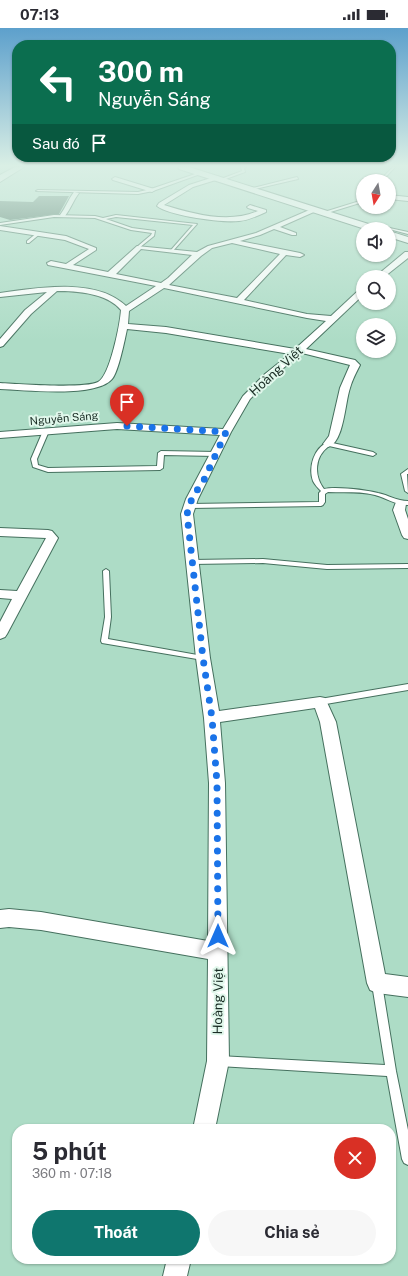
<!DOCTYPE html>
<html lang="vi">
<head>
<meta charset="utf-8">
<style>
  :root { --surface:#fff; --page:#f7f7f7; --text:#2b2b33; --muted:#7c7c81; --accent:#0f766e }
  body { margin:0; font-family:"Public Sans",sans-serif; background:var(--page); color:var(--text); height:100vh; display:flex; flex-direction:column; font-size:15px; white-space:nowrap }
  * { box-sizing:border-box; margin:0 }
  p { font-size:13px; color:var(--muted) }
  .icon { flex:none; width:22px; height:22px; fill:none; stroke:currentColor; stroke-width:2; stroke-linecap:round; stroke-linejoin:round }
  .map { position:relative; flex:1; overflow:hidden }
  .sheet { position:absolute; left:12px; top:1096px; width:384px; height:140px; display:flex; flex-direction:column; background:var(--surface); border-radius:16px; box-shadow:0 1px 3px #0004 }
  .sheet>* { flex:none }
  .guide { position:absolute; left:12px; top:12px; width:384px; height:122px; border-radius:16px; box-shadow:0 1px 3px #0004; background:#0b6e4f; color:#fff; overflow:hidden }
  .needle { width:26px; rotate:191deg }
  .buttons { position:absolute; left:356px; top:146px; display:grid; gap:8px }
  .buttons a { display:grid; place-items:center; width:40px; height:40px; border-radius:50%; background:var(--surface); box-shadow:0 1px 3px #0004; font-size:20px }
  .pin { position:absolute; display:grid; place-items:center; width:34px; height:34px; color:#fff; margin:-41px -17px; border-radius:50% 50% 50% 0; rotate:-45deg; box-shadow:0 0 4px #0007 }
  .pin .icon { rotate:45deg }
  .me { position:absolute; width:44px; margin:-22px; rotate:0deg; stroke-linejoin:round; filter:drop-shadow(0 0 3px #0008) }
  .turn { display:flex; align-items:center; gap:14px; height:84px; padding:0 20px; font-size:18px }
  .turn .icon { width:52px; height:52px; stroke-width:2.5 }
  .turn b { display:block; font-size:28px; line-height:34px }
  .then { display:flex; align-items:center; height:38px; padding:0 20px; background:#0003; gap:8px; font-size:15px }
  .round { display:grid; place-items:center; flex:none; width:42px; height:42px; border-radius:21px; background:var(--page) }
  .summary { display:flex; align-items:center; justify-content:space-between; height:68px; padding:0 20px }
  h1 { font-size:24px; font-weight:700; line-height:30px }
  .cta { display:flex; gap:8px; margin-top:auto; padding:8px 20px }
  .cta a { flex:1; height:46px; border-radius:24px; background:var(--accent); color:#fff; font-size:16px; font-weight:700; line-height:46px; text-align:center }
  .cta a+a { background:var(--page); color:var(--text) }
  .status { display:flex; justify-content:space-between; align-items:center; height:28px; padding:0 20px; background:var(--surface); direction:ltr }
  .status svg { height:11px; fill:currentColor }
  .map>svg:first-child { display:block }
  .building { fill:#3d6856 }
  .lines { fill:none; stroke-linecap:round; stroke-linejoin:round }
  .lane-casing { stroke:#45705e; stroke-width:2 }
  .street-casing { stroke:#45705e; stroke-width:2 }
  .secondary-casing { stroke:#45705e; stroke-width:2 }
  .lane { fill:#fff; fill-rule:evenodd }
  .street { fill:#fff; fill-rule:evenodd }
  .secondary { fill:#fff; fill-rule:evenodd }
  .route { stroke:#1a73e8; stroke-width:7; stroke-dasharray:0 12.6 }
  .labels { text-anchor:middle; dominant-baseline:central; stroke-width:4; stroke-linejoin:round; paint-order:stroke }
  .far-street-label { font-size:11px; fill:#1a2d25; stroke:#e0f7eb }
  .street-label { font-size:13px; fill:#1a2d25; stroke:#e0f7eb }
</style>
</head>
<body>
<div class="status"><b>07:13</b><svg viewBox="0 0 49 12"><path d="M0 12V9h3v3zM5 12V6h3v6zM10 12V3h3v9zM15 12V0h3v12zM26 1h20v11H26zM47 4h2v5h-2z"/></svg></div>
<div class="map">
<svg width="408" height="1248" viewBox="0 0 408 1248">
  <rect width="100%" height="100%" fill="#addcc6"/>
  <path class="building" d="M 39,168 L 69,168 L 59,186 L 10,192 L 0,189 L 0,173 L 33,174 Z"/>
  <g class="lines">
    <defs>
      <path id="lane" d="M 241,139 L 246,139 L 244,140 L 245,144 L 223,152 L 221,151 L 242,143 Z
        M 393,139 L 395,139 L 382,153 L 379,153 Z
        M 201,144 L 203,145 L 153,163 L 138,166 L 36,163 L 38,162 L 138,164 L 151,161 Z
        M 297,149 L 298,151 L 251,162 L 249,161 Z
        M 363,172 L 363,174 L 324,186 L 321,185 Z
        M 54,187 L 95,188 L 103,190 L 116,187 L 197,196 L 172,224 L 171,222 L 193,197 L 116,189 L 106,191 L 132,200 L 155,203 L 154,208 L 139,220 L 138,218 L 151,207 L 152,205 L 131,202 L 95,190 L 54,189 L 0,197 L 0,195 Z
        M 385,199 L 408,204 L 408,206 L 389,201 L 372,201 Z
        M 38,204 L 41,205 L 29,215 L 27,215 L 27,213 Z
        M 46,401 L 49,403 L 37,431 L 38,437 L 48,440 L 157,438 L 158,425 L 161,423 L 216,424 L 219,426 L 216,428 L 164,427 L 163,440 L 160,442 L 48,444 L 33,439 L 31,431 L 43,403 Z
        M 328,414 L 373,424 L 376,426 L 373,428 L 329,418 C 314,429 314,448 324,461 C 335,458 367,462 378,465 C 388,467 397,473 408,473 L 408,477 C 396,477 386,470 375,467 C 360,463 344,465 328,464 L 325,466 L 325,474 L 323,477 L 321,478 L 190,480 L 187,478 L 190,476 L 319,474 L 319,465 L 321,463 C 318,460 315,457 313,453 C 308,439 314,420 328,414 Z
        M 408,441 L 408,446 L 407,446 L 408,465 L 405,463 L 401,446 Z
        M 263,531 L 327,537 L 408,536 L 408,540 L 327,541 L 263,535 L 192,536 L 189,534 L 192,532 Z
        M 106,541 L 109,543 L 111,589 L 108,611 L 203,628 L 205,628 L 207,630 L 205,632 L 203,632 L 102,615 L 101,613 L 105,589 L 103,543 Z
        M 408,656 L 408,662 L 320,677 L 317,676 L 316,674 L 317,672 L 320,671 Z
        M 377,951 L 380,953 L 382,956 L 396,1043 L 408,1102 L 408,1137 L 404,1135 L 402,1131 L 387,1048 L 219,1038 L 215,1037 L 214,1033 L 215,1029 L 219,1028 L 385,1037 L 372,956 L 374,953 Z"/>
      <path id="street" d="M 217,148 L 219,149 L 219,151 L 193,159 L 164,177 C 193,186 229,196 258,183 L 248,180 L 247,179 L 250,177 L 266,182 L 266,184 C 257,188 249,192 239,193 C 223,195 170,188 157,178 L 159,175 L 189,157 Z
        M 115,149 L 154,161 L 155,162 L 152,164 L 113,152 L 112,151 Z
        M 74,164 L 79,165 C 73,173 71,180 65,188 L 61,188 L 60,187 C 66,179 68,172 74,164 Z
        M 389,167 L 408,169 L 408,173 L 389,171 Z
        M 314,180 L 317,182 L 316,183 L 280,199 L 296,205 L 296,207 L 292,207 L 274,201 L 260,207 L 240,213 L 300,225 L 304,227 L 300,229 L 286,227 L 244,272 L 307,286 L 331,288 L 360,261 L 363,261 L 363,267 L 306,321 L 355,332 L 360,337 C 356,345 352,352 350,360 C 345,374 344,415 328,419 L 323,416 L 329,408 L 340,360 L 350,337 L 302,325 L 271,350 L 250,371 L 231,404 L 198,471 L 193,486 L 210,630 L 219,683 L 320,669 L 325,670 L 336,694 L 385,946 L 408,949 L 408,969 L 377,965 L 370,962 L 367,955 L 320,694 L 315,680 L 220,694 L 225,755 L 229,1033 L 215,1101 L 193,1101 L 207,1033 L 208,931 L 41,902 L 9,899 L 0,900 L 0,882 L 9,881 L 41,884 L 208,913 L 209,755 L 204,690 L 196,630 L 181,486 L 186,471 L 220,407 L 117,401 L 0,410 L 0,404 L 117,395 L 223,401 L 243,368 L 265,346 L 290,326 L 166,305 L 127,301 C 125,311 118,345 112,351 C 96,370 25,362 0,361 L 0,355 C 19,356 84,361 98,354 C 110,348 120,296 121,282 C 107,265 77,263 57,263 L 31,286 L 3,318 L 0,319 L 0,311 L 25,282 L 47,264 L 0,269 L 0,265 C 37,260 96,249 126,278 L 156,258 L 48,237 L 47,235 L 51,233 L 66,236 L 89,221 L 65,212 L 0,202 L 0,198 L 66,208 L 96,220 L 96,222 L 73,237 L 108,244 L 137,218 L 197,224 L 208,218 L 256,205 ZM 232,215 L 280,226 L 237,270 L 169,257 L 201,228 L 212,220 ZM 141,221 L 192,227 L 168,250 L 161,255 L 116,246 ZM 164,260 L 307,290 L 326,293 L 295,321 L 166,299 L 128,296 L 129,283 Z
        M 405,224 L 408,224 L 408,230 L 384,249 L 375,249 Z
        M 400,473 L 404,474 L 406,476 L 405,482 L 408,491 L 408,511 L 404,510 L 402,507 L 393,482 L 396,474 Z
        M 0,500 L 48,502 L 52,503 L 58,510 L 7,606 L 5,609 L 0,611 L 0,594 L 12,571 L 0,570 L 0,562 L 17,563 L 46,510 L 0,508 Z
        M 167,1231 L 191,1231 L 187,1248 L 163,1248 Z"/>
      <path id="secondary" d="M 15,139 L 24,139 L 0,154 L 0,147 Z
        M 178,139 L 189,139 L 378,199 L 380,201 L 365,201 L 179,141 Z
        M 389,203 L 408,209 L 408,215 L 389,209 Z"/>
    </defs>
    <use href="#lane" class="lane-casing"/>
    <use href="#street" class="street-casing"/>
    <use href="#secondary" class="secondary-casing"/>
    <use href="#lane" class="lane"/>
    <use href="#street" class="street"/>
    <use href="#secondary" class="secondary"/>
  </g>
  <linearGradient id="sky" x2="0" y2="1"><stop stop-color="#5da0cc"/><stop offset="0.44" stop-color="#daefe5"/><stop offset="1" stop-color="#daefe5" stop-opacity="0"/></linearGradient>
  <rect width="408" height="313" fill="url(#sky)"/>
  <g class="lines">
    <path class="route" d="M 127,398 L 226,404 L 204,452 L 192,470 L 187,486 L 203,630 L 212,690 L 217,755 L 218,908"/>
  </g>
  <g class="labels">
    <g class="far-street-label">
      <text transform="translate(64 390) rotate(-5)">Nguyễn Sáng</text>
    </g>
    <g class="street-label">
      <text transform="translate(276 343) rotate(-42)">Hoàng Việt</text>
      <text transform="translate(218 973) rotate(-89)">Hoàng Việt</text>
    </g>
  </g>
</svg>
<div class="buttons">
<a><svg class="needle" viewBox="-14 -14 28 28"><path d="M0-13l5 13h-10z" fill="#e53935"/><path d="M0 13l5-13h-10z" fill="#7c7c81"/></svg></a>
<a><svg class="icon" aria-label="sound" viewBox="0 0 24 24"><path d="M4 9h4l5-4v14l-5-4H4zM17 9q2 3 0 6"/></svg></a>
<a><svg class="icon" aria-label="search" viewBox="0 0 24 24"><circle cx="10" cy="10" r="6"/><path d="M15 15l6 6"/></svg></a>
<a><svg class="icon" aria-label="layers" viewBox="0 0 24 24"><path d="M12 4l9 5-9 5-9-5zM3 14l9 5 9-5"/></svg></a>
</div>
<div class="pin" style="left:127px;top:398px;background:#d93025"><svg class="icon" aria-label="arrive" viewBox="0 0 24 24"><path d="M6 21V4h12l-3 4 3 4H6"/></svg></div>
<svg class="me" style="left:218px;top:908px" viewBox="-20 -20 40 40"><path d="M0-17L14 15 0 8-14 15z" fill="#1a73e8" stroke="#fff" stroke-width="4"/></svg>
<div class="guide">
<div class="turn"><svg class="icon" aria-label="left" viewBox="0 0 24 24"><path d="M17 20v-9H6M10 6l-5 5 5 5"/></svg><div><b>300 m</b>Nguyễn Sáng</div></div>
<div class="then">Sau đó<svg class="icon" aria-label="arrive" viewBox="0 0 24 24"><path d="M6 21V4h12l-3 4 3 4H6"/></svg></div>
</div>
<section class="sheet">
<div class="summary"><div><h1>5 phút</h1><p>360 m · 07:18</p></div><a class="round" style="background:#d93025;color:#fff"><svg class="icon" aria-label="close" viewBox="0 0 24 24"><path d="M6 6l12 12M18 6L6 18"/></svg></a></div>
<div class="cta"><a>Thoát</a><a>Chia sẻ</a></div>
</section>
</div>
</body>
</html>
